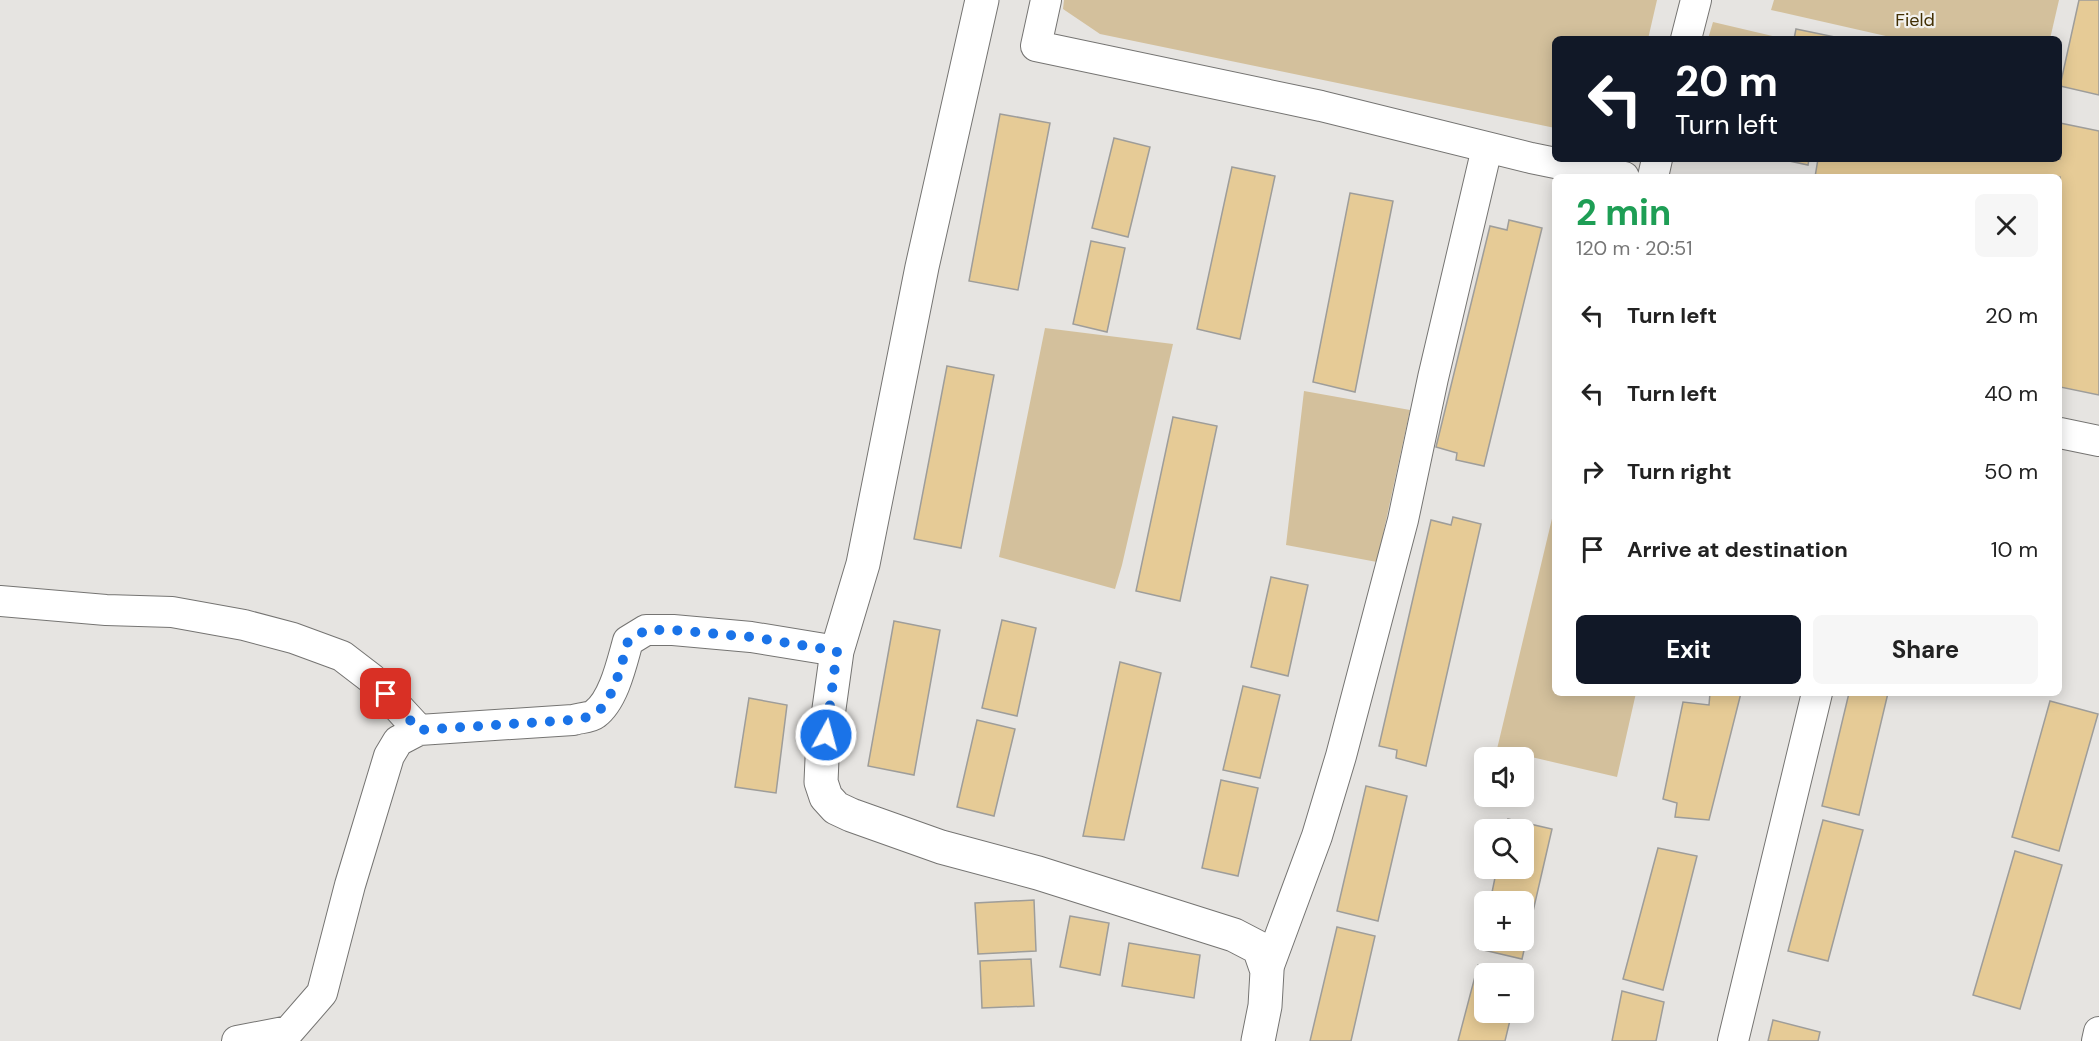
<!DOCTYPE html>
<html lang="en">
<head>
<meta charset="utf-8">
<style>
  :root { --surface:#fff; --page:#f6f6f6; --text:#222; --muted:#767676; --accent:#111827 }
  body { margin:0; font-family:"DM Sans",sans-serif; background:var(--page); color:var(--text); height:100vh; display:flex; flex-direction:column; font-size:22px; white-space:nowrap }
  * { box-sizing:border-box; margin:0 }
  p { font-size:20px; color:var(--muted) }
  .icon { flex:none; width:33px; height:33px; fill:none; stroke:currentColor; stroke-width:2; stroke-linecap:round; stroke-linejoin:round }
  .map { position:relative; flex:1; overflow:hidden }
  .panel { position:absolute; left:1552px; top:174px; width:510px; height:522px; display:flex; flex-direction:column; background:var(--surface); border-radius:9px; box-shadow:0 3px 15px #0003 }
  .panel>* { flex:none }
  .hud { position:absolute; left:1552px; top:36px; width:510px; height:126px; border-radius:9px; box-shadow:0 3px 15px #0003; background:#111827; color:#fff; overflow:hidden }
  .buttons { position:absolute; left:1474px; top:747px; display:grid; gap:12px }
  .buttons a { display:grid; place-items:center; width:60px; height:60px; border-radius:9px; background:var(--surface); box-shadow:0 3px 15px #0003; font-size:30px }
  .pin { position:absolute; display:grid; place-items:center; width:51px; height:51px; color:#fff; margin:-26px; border-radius:12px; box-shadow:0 3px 9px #0006 }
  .me { position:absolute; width:66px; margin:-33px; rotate:7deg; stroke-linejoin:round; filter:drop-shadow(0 0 4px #0008) }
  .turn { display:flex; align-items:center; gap:21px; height:126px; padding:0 24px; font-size:27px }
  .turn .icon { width:78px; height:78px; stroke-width:2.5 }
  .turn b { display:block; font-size:42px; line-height:51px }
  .round { display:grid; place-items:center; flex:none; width:63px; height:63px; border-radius:9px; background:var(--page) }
  .headline { display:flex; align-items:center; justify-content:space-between; height:102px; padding:0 24px }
  h1 { font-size:36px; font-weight:700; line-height:45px; color:#1e9e55 }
  .button { display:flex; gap:12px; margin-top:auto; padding:12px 24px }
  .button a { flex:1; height:69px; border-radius:9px; background:var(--accent); color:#fff; font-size:24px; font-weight:700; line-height:69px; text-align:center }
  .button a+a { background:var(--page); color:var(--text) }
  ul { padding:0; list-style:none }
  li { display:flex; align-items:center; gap:18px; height:78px; padding:0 24px }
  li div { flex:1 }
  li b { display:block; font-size:22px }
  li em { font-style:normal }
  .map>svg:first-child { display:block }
  .green { fill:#d3c09c }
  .building { fill:#e6cb96; stroke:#9e9d9a; stroke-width:1.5 }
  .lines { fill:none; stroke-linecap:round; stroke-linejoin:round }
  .minor-casing { stroke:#757472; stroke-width:32 }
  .primary-casing { stroke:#757472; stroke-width:35 }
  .minor { stroke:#fff; stroke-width:30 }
  .primary { stroke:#fff; stroke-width:33 }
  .route { stroke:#1a73e8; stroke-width:10; stroke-dasharray:0 18 }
  .labels { text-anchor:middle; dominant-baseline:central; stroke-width:4.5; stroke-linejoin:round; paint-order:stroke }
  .park-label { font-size:18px; fill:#422f03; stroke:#f3f2ef }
</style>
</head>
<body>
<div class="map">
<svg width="2099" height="1041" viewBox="0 0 2099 1041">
  <rect width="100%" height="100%" fill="#e6e4e1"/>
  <path class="green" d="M 1064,0 L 1657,0 L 1648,39 L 1556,39 L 1555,128 L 1100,34 L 1063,9 Z
    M 1774,0 L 2059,0 L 2050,39 L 1899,39 L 1771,10 Z
    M 1713,22 L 1785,39 L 1708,39 Z
    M 1045,328 L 1173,344 L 1122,565 L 1115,589 L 999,557 Z
    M 1304,391 L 1410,410 L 1377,562 L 1286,545 Z
    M 1555,506 L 1556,693 L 1636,693 L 1617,777 L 1497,749 Z"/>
  <path class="building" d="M 2079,0 L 2099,0 L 2099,95 L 2060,86 Z
    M 1796,29 L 1835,37 L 1834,39 L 1794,39 Z
    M 1000,114 L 1050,123 L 1018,290 L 969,281 Z
    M 2060,123 L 2099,131 L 2099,395 L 2060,387 L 2060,177 L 1815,177 L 1818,159 L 2060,159 Z
    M 1114,138 L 1150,147 L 1128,237 L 1092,228 Z
    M 1780,159 L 1809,159 L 1808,165 Z
    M 1232,167 L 1275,176 L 1240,339 L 1197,329 Z
    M 1350,193 L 1393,201 L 1355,392 L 1313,382 Z
    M 1509,220 L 1542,228 L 1484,466 L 1456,460 L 1457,453 L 1436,447 L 1490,226 L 1507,230 Z
    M 1091,241 L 1125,248 L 1107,332 L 1073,324 Z
    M 947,366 L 994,375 L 961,548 L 914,539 Z
    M 1173,417 L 1217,426 L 1180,601 L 1136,591 Z
    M 1453,517 L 1481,524 L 1426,766 L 1396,758 L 1397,750 L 1379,746 L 1431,520 L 1451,525 Z
    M 1271,577 L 1308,585 L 1288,676 L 1251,667 Z
    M 1002,620 L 1036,628 L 1017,716 L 982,708 Z
    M 894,621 L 940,630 L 914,775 L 868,766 Z
    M 1120,662 L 1161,673 L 1124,840 L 1083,836 Z
    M 1243,686 L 1280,695 L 1260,778 L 1223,770 Z
    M 1710,693 L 1741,693 L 1709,820 L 1675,817 L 1677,803 L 1663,799 L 1683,702 L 1709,705 Z
    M 1849,693 L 1888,693 L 1859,815 L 1822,806 Z
    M 749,698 L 787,705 L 776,793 L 735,787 Z
    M 2050,701 L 2098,714 L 2059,851 L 2012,837 Z
    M 977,720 L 1015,729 L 994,816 L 957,807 Z
    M 1221,780 L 1258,788 L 1238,876 L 1202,868 Z
    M 1366,786 L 1407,796 L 1378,921 L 1337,911 Z
    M 1508,819 L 1552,829 L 1522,959 L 1479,949 L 1485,922 L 1485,940 L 1524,940 L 1524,902 L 1490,902 L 1497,868 L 1524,868 L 1524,830 L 1506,830 Z
    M 1823,820 L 1863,830 L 1828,961 L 1788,951 Z
    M 1658,848 L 1697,856 L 1663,990 L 1623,979 Z
    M 2015,851 L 2062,865 L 2020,1009 L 1973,995 Z
    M 1034,900 L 1036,951 L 978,954 L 975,903 Z
    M 1070,916 L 1109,923 L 1100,975 L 1060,967 Z
    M 1337,927 L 1375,936 L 1351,1041 L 1310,1041 Z
    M 1129,943 L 1200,955 L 1194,998 L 1122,986 Z
    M 1031,959 L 1034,1006 L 982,1008 L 980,961 Z
    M 1478,965 L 1522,972 L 1485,974 L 1485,1012 L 1512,1012 L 1505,1041 L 1458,1041 Z
    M 1622,991 L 1664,1002 L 1656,1041 L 1612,1041 Z
    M 1773,1020 L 1820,1032 L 1818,1041 L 1768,1041 Z"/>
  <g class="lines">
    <defs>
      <path id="minor" d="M 1046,0 L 1036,46 L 1321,106 L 1531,158 L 1624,177
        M 1686,39 L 1696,0
        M 1653,177 L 1657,159
        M 2060,433 L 2099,441
        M 0,601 L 106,610 L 172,612 L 244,625 L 293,638 L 342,656 L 372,679 L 419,730
        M 1267,971 L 1317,836 L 1341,756 L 1403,520 L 1433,378 L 1487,148
        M 237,1041 L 289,1031 L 322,993 L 350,885 L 389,756 L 398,741 L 419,730 L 573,720 C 579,718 590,718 595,714 C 614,700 622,662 628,641 L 646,630 L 673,630 L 751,637 L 837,651
        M 1733,1041 L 1817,693
        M 2097,1041 L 2099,1032"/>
      <path id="primary" d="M 982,0 L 922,267 L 863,564 L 837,651 L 822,759 L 821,782 L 826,797 L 836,808 L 851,815 L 941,847 L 1038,873 L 1234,935 L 1259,948 L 1267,971 L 1265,1006 L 1258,1041"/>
    </defs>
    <use href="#minor" class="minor-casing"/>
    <use href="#primary" class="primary-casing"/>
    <use href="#minor" class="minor"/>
    <use href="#primary" class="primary"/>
  </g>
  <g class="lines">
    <path class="route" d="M 386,694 L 419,730 L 573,720 C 579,718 590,718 595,714 C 614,701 622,662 628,641 L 646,630 L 673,630 L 751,637 L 837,651 L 826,735"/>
  </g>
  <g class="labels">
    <g class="park-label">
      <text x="1915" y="20">Field</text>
    </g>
  </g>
</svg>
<div class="buttons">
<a><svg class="icon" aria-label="sound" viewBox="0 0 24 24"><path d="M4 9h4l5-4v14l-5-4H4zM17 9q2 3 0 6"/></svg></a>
<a><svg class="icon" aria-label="search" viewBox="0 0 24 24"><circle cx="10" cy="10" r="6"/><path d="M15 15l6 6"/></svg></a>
<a>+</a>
<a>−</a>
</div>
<div class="pin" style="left:386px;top:694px;background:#d93025"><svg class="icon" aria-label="arrive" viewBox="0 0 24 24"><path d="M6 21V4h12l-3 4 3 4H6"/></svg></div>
<svg class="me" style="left:826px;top:735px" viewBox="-20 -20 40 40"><circle r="17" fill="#1a73e8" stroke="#fff" stroke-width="3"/><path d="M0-11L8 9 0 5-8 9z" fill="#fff"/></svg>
<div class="hud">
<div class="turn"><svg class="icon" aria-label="left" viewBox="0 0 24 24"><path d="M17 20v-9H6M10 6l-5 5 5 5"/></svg><div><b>20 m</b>Turn left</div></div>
</div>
<section class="panel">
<div class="headline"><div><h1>2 min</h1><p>120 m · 20:51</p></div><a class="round"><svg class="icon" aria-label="close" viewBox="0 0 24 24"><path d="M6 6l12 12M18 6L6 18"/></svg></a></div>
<ul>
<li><svg class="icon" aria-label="left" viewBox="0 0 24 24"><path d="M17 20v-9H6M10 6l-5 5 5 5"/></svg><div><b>Turn left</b></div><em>20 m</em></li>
<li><svg class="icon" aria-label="left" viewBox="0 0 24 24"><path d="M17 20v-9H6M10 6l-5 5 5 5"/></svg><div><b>Turn left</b></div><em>40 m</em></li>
<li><svg class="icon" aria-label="right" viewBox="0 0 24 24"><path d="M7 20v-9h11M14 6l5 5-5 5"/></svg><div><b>Turn right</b></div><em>50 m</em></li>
<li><svg class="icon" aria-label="arrive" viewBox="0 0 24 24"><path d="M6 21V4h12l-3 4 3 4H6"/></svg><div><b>Arrive at destination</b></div><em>10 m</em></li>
</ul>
<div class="button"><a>Exit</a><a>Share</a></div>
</section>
</div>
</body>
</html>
